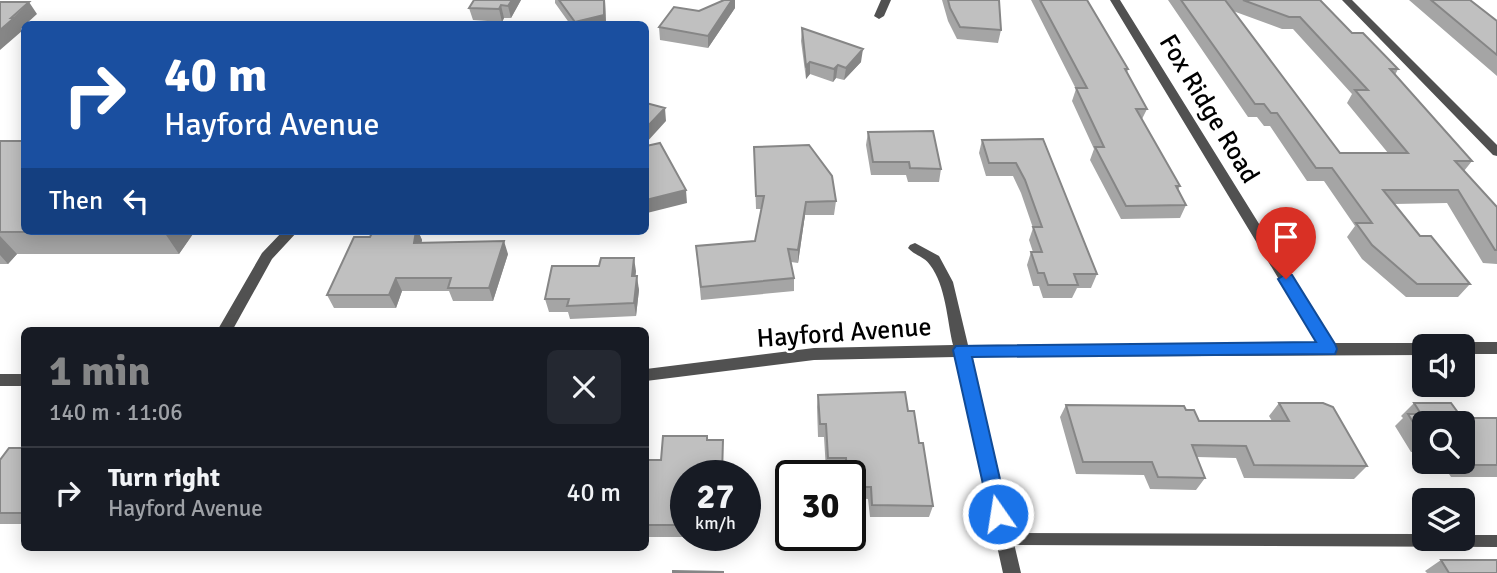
<!DOCTYPE html>
<html lang="en">
<head>
<meta charset="utf-8">
<style>
  :root { --surface:#171b24; --page:#242831; --text:#f1f3f6; --muted:#9ea1a6; --line:#363941; --accent:#858687 }
  body { margin:0; font-family:Signika,sans-serif; background:var(--page); color:var(--text); height:100vh; display:flex; flex-direction:column; font-size:26px; white-space:nowrap }
  * { box-sizing:border-box; margin:0 }
  p { font-size:23px; color:var(--muted) }
  .icon { flex:none; width:38px; height:38px; fill:none; stroke:currentColor; stroke-width:2; stroke-linecap:round; stroke-linejoin:round }
  .map { position:relative; flex:1; overflow:hidden }
  .drawer { position:absolute; left:21px; top:327px; width:628px; height:224px; display:flex; flex-direction:column; background:var(--surface); border-radius:10px; box-shadow:0 4px 18px #0003 }
  .drawer>* { flex:none }
  .guide { position:absolute; left:21px; top:21px; width:628px; height:214px; border-radius:10px; box-shadow:0 4px 18px #0003; background:#1a4fa0; color:#fff; overflow:hidden }
  .buttons { position:absolute; left:1412px; top:334px; display:grid; gap:14px }
  .buttons a { display:grid; place-items:center; width:63px; height:63px; border-radius:10px; background:var(--surface); box-shadow:0 4px 18px #0003; font-size:35px }
  .speed { position:absolute; left:670px; top:460px; display:flex; gap:14px; font-size:35px; font-weight:700; text-align:center }
  .speed>* { display:grid; place-content:center; width:91px; height:91px; border-radius:50%; background:var(--surface); box-shadow:0 4px 18px #0003; line-height:1 }
  .speed small { font-size:18px; font-weight:400 }
  .speed .limit { border:4px solid #111; border-radius:10px; background:#fff; color:#111 }
  .pin { position:absolute; display:grid; place-items:center; width:60px; height:60px; color:#fff; margin:-72px -30px; border-radius:50% 50% 50% 0; rotate:-45deg; box-shadow:0 0 7px #0007 }
  .pin .icon { rotate:45deg }
  .me { position:absolute; width:77px; margin:-38px; rotate:347deg; stroke-linejoin:round; filter:drop-shadow(0 0 5px #0008) }
  .turn { display:flex; align-items:center; gap:24px; height:147px; padding:0 28px; font-size:32px }
  .turn .icon { width:91px; height:91px; stroke-width:2.5 }
  .turn b { display:block; font-size:49px; line-height:60px }
  .then { display:flex; align-items:center; height:66px; padding:0 28px; background:#0003; gap:14px; font-size:26px }
  .round { display:grid; place-items:center; flex:none; width:74px; height:74px; border-radius:10px; background:var(--page) }
  .overview { display:flex; align-items:center; justify-content:space-between; height:119px; padding:0 28px }
  h1 { font-size:42px; font-weight:800; line-height:52px; color:var(--accent) }
  ul { padding:0; list-style:none }
  li { display:flex; align-items:center; gap:21px; height:91px; padding:0 28px; border-top:2px solid var(--line) }
  li div { flex:1 }
  li b { display:block; font-size:26px }
  li em { font-style:normal }
  .map>svg:first-child { display:block }
  .lines { fill:none; stroke-linecap:round; stroke-linejoin:round }
  .lane { fill:#515151; fill-rule:evenodd }
  .street { fill:#515151; fill-rule:evenodd }
  .wall { fill:#a5a5a5; fill-rule:evenodd }
  .shaded-wall { fill:#868686 }
  .building { fill:#c0c0c0; stroke:#868686; stroke-width:2 }
  .route { fill:#1a73e8; stroke:#114b97; stroke-width:2 }
  .labels { text-anchor:middle; dominant-baseline:central; stroke-width:5; stroke-linejoin:round; paint-order:stroke }
  .street-label { font-size:26px; fill:#000; stroke:#fff }
</style>
</head>
<body>
<div class="map">
<svg width="1497" height="573" viewBox="0 0 1497 573">
  <rect width="100%" height="100%" fill="#fff"/>
  <g class="lines">
    <path class="lane" d="M 1004,533 L 1424,534 L 1424,539 L 1463,539 L 1463,535 L 1497,535 L 1497,547 L 1004,545 L 999,543 L 997,539 L 999,535 Z"/>
    <path class="street" d="M 881,0 L 891,0 L 884,16 L 879,19 L 874,16 Z
      M 1110,0 L 1120,0 L 1333,343 L 1424,343 L 1430,346 L 1424,346 L 1424,355 L 970,357 L 1021,573 L 1003,573 L 955,357 L 814,360 L 646,381 L 646,369 L 814,348 L 953,345 C 947,320 946,286 930,265 C 925,257 914,255 908,248 L 910,245 L 915,243 L 939,256 L 953,282 L 968,345 L 1318,344 Z
      M 1342,0 L 1352,0 L 1497,145 L 1497,156 L 1493,155 Z
      M 283,231 L 298,231 L 272,259 L 232,331 L 217,331 L 262,253 Z
      M 1463,342 L 1497,342 L 1497,354 L 1463,354 L 1463,346 L 1456,346 Z
      M 0,374 L 24,374 L 24,386 L 0,386 Z"/>
  </g>
  <path class="wall" d="M 521,0 L 511,18 L 504,18 L 502,22 L 473,20 L 469,8 Z
    M 555,0 L 605,0 L 606,24 L 570,24 L 555,3 Z
    M 942,0 L 999,0 L 1001,30 L 998,43 L 957,39 L 948,21 Z
    M 1031,0 L 1087,0 L 1128,69 L 1127,73 L 1147,109 L 1142,119 L 1180,186 L 1178,190 L 1186,205 L 1180,218 L 1121,219 L 1090,160 L 1094,149 L 1072,101 L 1076,89 Z
    M 1168,0 L 1320,0 L 1352,33 L 1398,69 L 1395,75 L 1472,161 L 1464,171 L 1497,207 L 1497,264 L 1483,263 L 1447,203 L 1394,204 L 1420,236 L 1470,284 L 1458,297 L 1406,297 L 1362,259 L 1347,237 L 1355,226 L 1324,181 L 1307,181 L 1270,126 L 1264,126 L 1257,117 L 1248,117 ZM 1233,11 L 1282,29 L 1293,29 L 1352,94 L 1347,103 L 1388,153 L 1340,153 Z
    M 1409,0 L 1470,0 L 1497,21 L 1497,76 Z
    M 735,8 L 708,48 L 660,40 L 659,27 L 699,11 Z
    M 802,28 L 861,62 L 844,80 L 836,78 L 833,82 L 810,74 L 806,79 L 801,41 Z
    M 868,132 L 941,169 L 939,182 L 908,182 L 906,175 L 871,175 L 866,145 Z
    M 1043,139 L 1097,274 L 1091,288 L 1077,288 L 1072,298 L 1043,298 L 1039,286 L 1033,286 L 1027,265 L 1031,252 L 1033,252 L 1029,240 L 1033,228 L 1021,193 L 1013,176 L 986,176 L 979,153 L 982,140 Z
    M 0,141 L 195,231 L 179,254 L 17,254 L 8,264 L 0,264 Z
    M 754,147 L 836,201 L 834,215 L 805,215 L 798,263 L 791,262 L 794,278 L 794,291 L 701,300 L 696,246 L 755,241 L 762,209 L 756,209 Z
    M 373,231 L 418,231 L 422,240 L 421,243 L 508,254 L 493,301 L 453,301 L 449,291 L 402,291 L 396,308 L 334,308 L 327,295 L 370,237 Z
    M 636,271 L 635,276 L 639,290 L 636,316 L 570,319 L 568,312 L 549,312 L 545,299 Z
    M 818,395 L 908,411 L 919,443 L 933,506 L 929,517 L 870,517 L 868,499 L 850,498 L 850,476 L 844,476 L 844,470 L 826,470 L 824,437 L 818,437 L 817,407 Z
    M 1279,403 L 1367,466 L 1354,479 L 1244,478 L 1236,458 L 1197,457 L 1205,478 L 1196,490 L 1150,489 L 1144,475 L 1076,474 L 1060,417 L 1066,405 L 1186,410 L 1199,421 L 1272,421 L 1269,416 Z
    M 1414,403 L 1462,418 L 1497,418 L 1497,477 L 1451,477 L 1441,462 L 1463,462 L 1463,424 L 1424,424 L 1424,452 L 1411,452 L 1395,426 L 1403,418 L 1401,416 Z
    M 708,440 L 723,440 L 723,476 L 686,476 L 686,536 L 705,536 L 705,537 L 646,537 L 646,460 L 661,460 Z
    M 24,448 L 24,524 L 0,524 L 0,460 Z
    M 1441,560 L 1497,573 L 1427,573 L 1425,571 Z"/>
  <path class="shaded-wall" d="M 512,0 L 521,0 L 511,18 L 508,6 Z
    M 604,0 L 605,0 L 606,24 L 576,24 L 575,22 Z
    M 732,0 L 735,0 L 735,8 L 708,48 L 708,36 Z
    M 29,2 L 37,14 L 26,24 L 24,24 L 24,26 L 21,29 L 22,31 L 0,50 L 0,30 Z
    M 501,5 L 504,18 L 502,22 L 499,9 Z
    M 863,49 L 861,62 L 844,80 L 846,68 Z
    M 810,62 L 810,74 L 806,79 L 806,66 Z
    M 838,65 L 836,78 L 833,82 L 834,69 Z
    M 665,108 L 666,121 L 646,143 L 646,128 Z
    M 686,190 L 687,203 L 647,213 L 646,200 Z
    M 806,202 L 805,215 L 798,263 L 798,250 Z
    M 164,231 L 195,231 L 179,254 L 164,232 Z
    M 416,231 L 418,231 L 422,240 L 419,256 L 414,243 Z
    M 0,236 L 17,254 L 8,264 L 0,255 Z
    M 504,241 L 508,254 L 493,301 L 489,288 Z
    M 634,258 L 636,271 L 634,290 L 632,276 Z
    M 637,276 L 639,290 L 636,316 L 634,303 Z
    M 396,278 L 402,291 L 396,308 L 389,295 Z"/>
  <path class="building" d="M 474,0 L 512,0 L 508,6 L 501,5 L 499,9 L 469,8 Z
    M 559,0 L 604,0 L 604,15 L 575,22 Z
    M 724,0 L 732,0 L 708,36 L 659,27 L 674,7 L 699,11 Z
    M 948,0 L 999,0 L 1001,30 L 960,27 L 950,8 Z
    M 1040,0 L 1087,0 L 1128,69 L 1125,69 L 1147,109 L 1136,109 L 1180,186 L 1176,186 L 1186,205 L 1126,206 L 1095,147 L 1104,147 L 1076,88 L 1087,88 Z
    M 1181,0 L 1225,0 L 1340,153 L 1408,153 L 1355,90 L 1368,90 L 1300,17 L 1289,17 L 1243,0 L 1320,0 L 1352,33 L 1363,33 L 1398,69 L 1390,69 L 1472,161 L 1455,161 L 1497,207 L 1497,250 L 1495,250 L 1458,190 L 1383,190 L 1420,236 L 1431,236 L 1470,284 L 1417,284 L 1372,245 L 1356,223 L 1372,223 L 1332,168 L 1316,168 L 1277,113 L 1271,113 L 1264,104 L 1255,104 Z
    M 1431,0 L 1470,0 L 1497,21 L 1497,55 Z
    M 0,2 L 29,2 L 11,18 L 14,18 L 0,30 Z
    M 802,28 L 863,49 L 846,68 L 838,65 L 834,69 L 810,62 L 806,66 Z
    M 646,103 L 665,108 L 646,128 Z
    M 933,131 L 941,169 L 910,168 L 909,162 L 873,162 L 868,132 Z
    M 1043,139 L 1097,274 L 1074,274 L 1078,285 L 1048,285 L 1044,273 L 1038,273 L 1031,252 L 1042,252 L 1033,227 L 1042,227 L 1025,180 L 1016,163 L 989,163 L 982,140 Z
    M 0,141 L 24,141 L 24,231 L 164,231 L 0,232 Z
    M 660,143 L 686,190 L 646,200 L 646,146 Z
    M 809,145 L 832,176 L 836,201 L 806,202 L 798,250 L 788,249 L 794,278 L 701,287 L 696,246 L 755,241 L 764,196 L 756,196 L 754,147 Z
    M 373,231 L 416,231 L 414,243 L 504,241 L 489,288 L 448,288 L 451,278 L 396,278 L 389,295 L 327,295 L 354,237 L 370,237 Z
    M 601,258 L 634,258 L 632,276 L 637,276 L 634,303 L 567,306 L 569,299 L 545,299 L 552,266 L 599,266 Z
    M 905,392 L 908,411 L 914,411 L 919,443 L 923,443 L 933,506 L 872,505 L 871,487 L 850,487 L 850,476 L 847,476 L 846,458 L 828,458 L 826,424 L 820,424 L 818,395 Z
    M 1279,403 L 1323,403 L 1333,407 L 1367,466 L 1254,465 L 1246,446 L 1192,445 L 1205,478 L 1158,477 L 1152,462 L 1083,462 L 1066,405 L 1184,406 L 1186,410 L 1194,410 L 1199,421 L 1289,421 Z
    M 1414,403 L 1451,403 L 1462,418 L 1497,418 L 1497,465 L 1466,465 L 1463,461 L 1463,424 L 1424,424 L 1424,440 L 1408,414 L 1421,414 Z
    M 663,436 L 707,436 L 707,440 L 723,440 L 722,474 L 706,474 L 706,476 L 686,476 L 686,525 L 646,525 L 646,460 L 661,460 Z
    M 9,448 L 24,448 L 24,513 L 0,513 L 0,460 Z
    M 1441,560 L 1497,560 L 1497,573 L 1449,573 Z
    M 673,571 L 723,572 L 723,573 L 673,573 Z"/>
  <path class="route" d="M 1286,274 L 1292,275 L 1335,344 L 1337,349 L 1335,354 L 972,357 L 1008,514 L 1005,520 L 998,523 L 991,520 L 953,350 L 956,346 L 1316,342 L 1278,279 Z"/>
  <g class="labels">
    <g class="street-label">
      <text transform="translate(1209 109) rotate(59)">Fox Ridge Road</text>
      <text transform="translate(844 333) rotate(-4)">Hayford Avenue</text>
    </g>
  </g>
</svg>
<div class="buttons">
<a><svg class="icon" aria-label="sound" viewBox="0 0 24 24"><path d="M4 9h4l5-4v14l-5-4H4zM17 9q2 3 0 6"/></svg></a>
<a><svg class="icon" aria-label="search" viewBox="0 0 24 24"><circle cx="10" cy="10" r="6"/><path d="M15 15l6 6"/></svg></a>
<a><svg class="icon" aria-label="layers" viewBox="0 0 24 24"><path d="M12 4l9 5-9 5-9-5zM3 14l9 5 9-5"/></svg></a>
</div>
<div class="speed"><div>27<small>km/h</small></div><div class="limit">30</div></div>
<div class="pin" style="left:1286px;top:279px;background:#d93025"><svg class="icon" aria-label="arrive" viewBox="0 0 24 24"><path d="M6 21V4h12l-3 4 3 4H6"/></svg></div>
<svg class="me" style="left:998px;top:514px" viewBox="-20 -20 40 40"><circle r="17" fill="#1a73e8" stroke="#fff" stroke-width="3"/><path d="M0-11L8 9 0 5-8 9z" fill="#fff"/></svg>
<div class="guide">
<div class="turn"><svg class="icon" aria-label="right" viewBox="0 0 24 24"><path d="M7 20v-9h11M14 6l5 5-5 5"/></svg><div><b>40 m</b>Hayford Avenue</div></div>
<div class="then">Then<svg class="icon" aria-label="left" viewBox="0 0 24 24"><path d="M17 20v-9H6M10 6l-5 5 5 5"/></svg></div>
</div>
<section class="drawer">
<div class="overview"><div><h1>1 min</h1><p>140 m · 11:06</p></div><a class="round"><svg class="icon" aria-label="close" viewBox="0 0 24 24"><path d="M6 6l12 12M18 6L6 18"/></svg></a></div>
<ul>
<li><svg class="icon" aria-label="right" viewBox="0 0 24 24"><path d="M7 20v-9h11M14 6l5 5-5 5"/></svg><div><b>Turn right</b><p>Hayford Avenue</p></div><em>40 m</em></li>
</ul>
</section>
</div>
</body>
</html>
